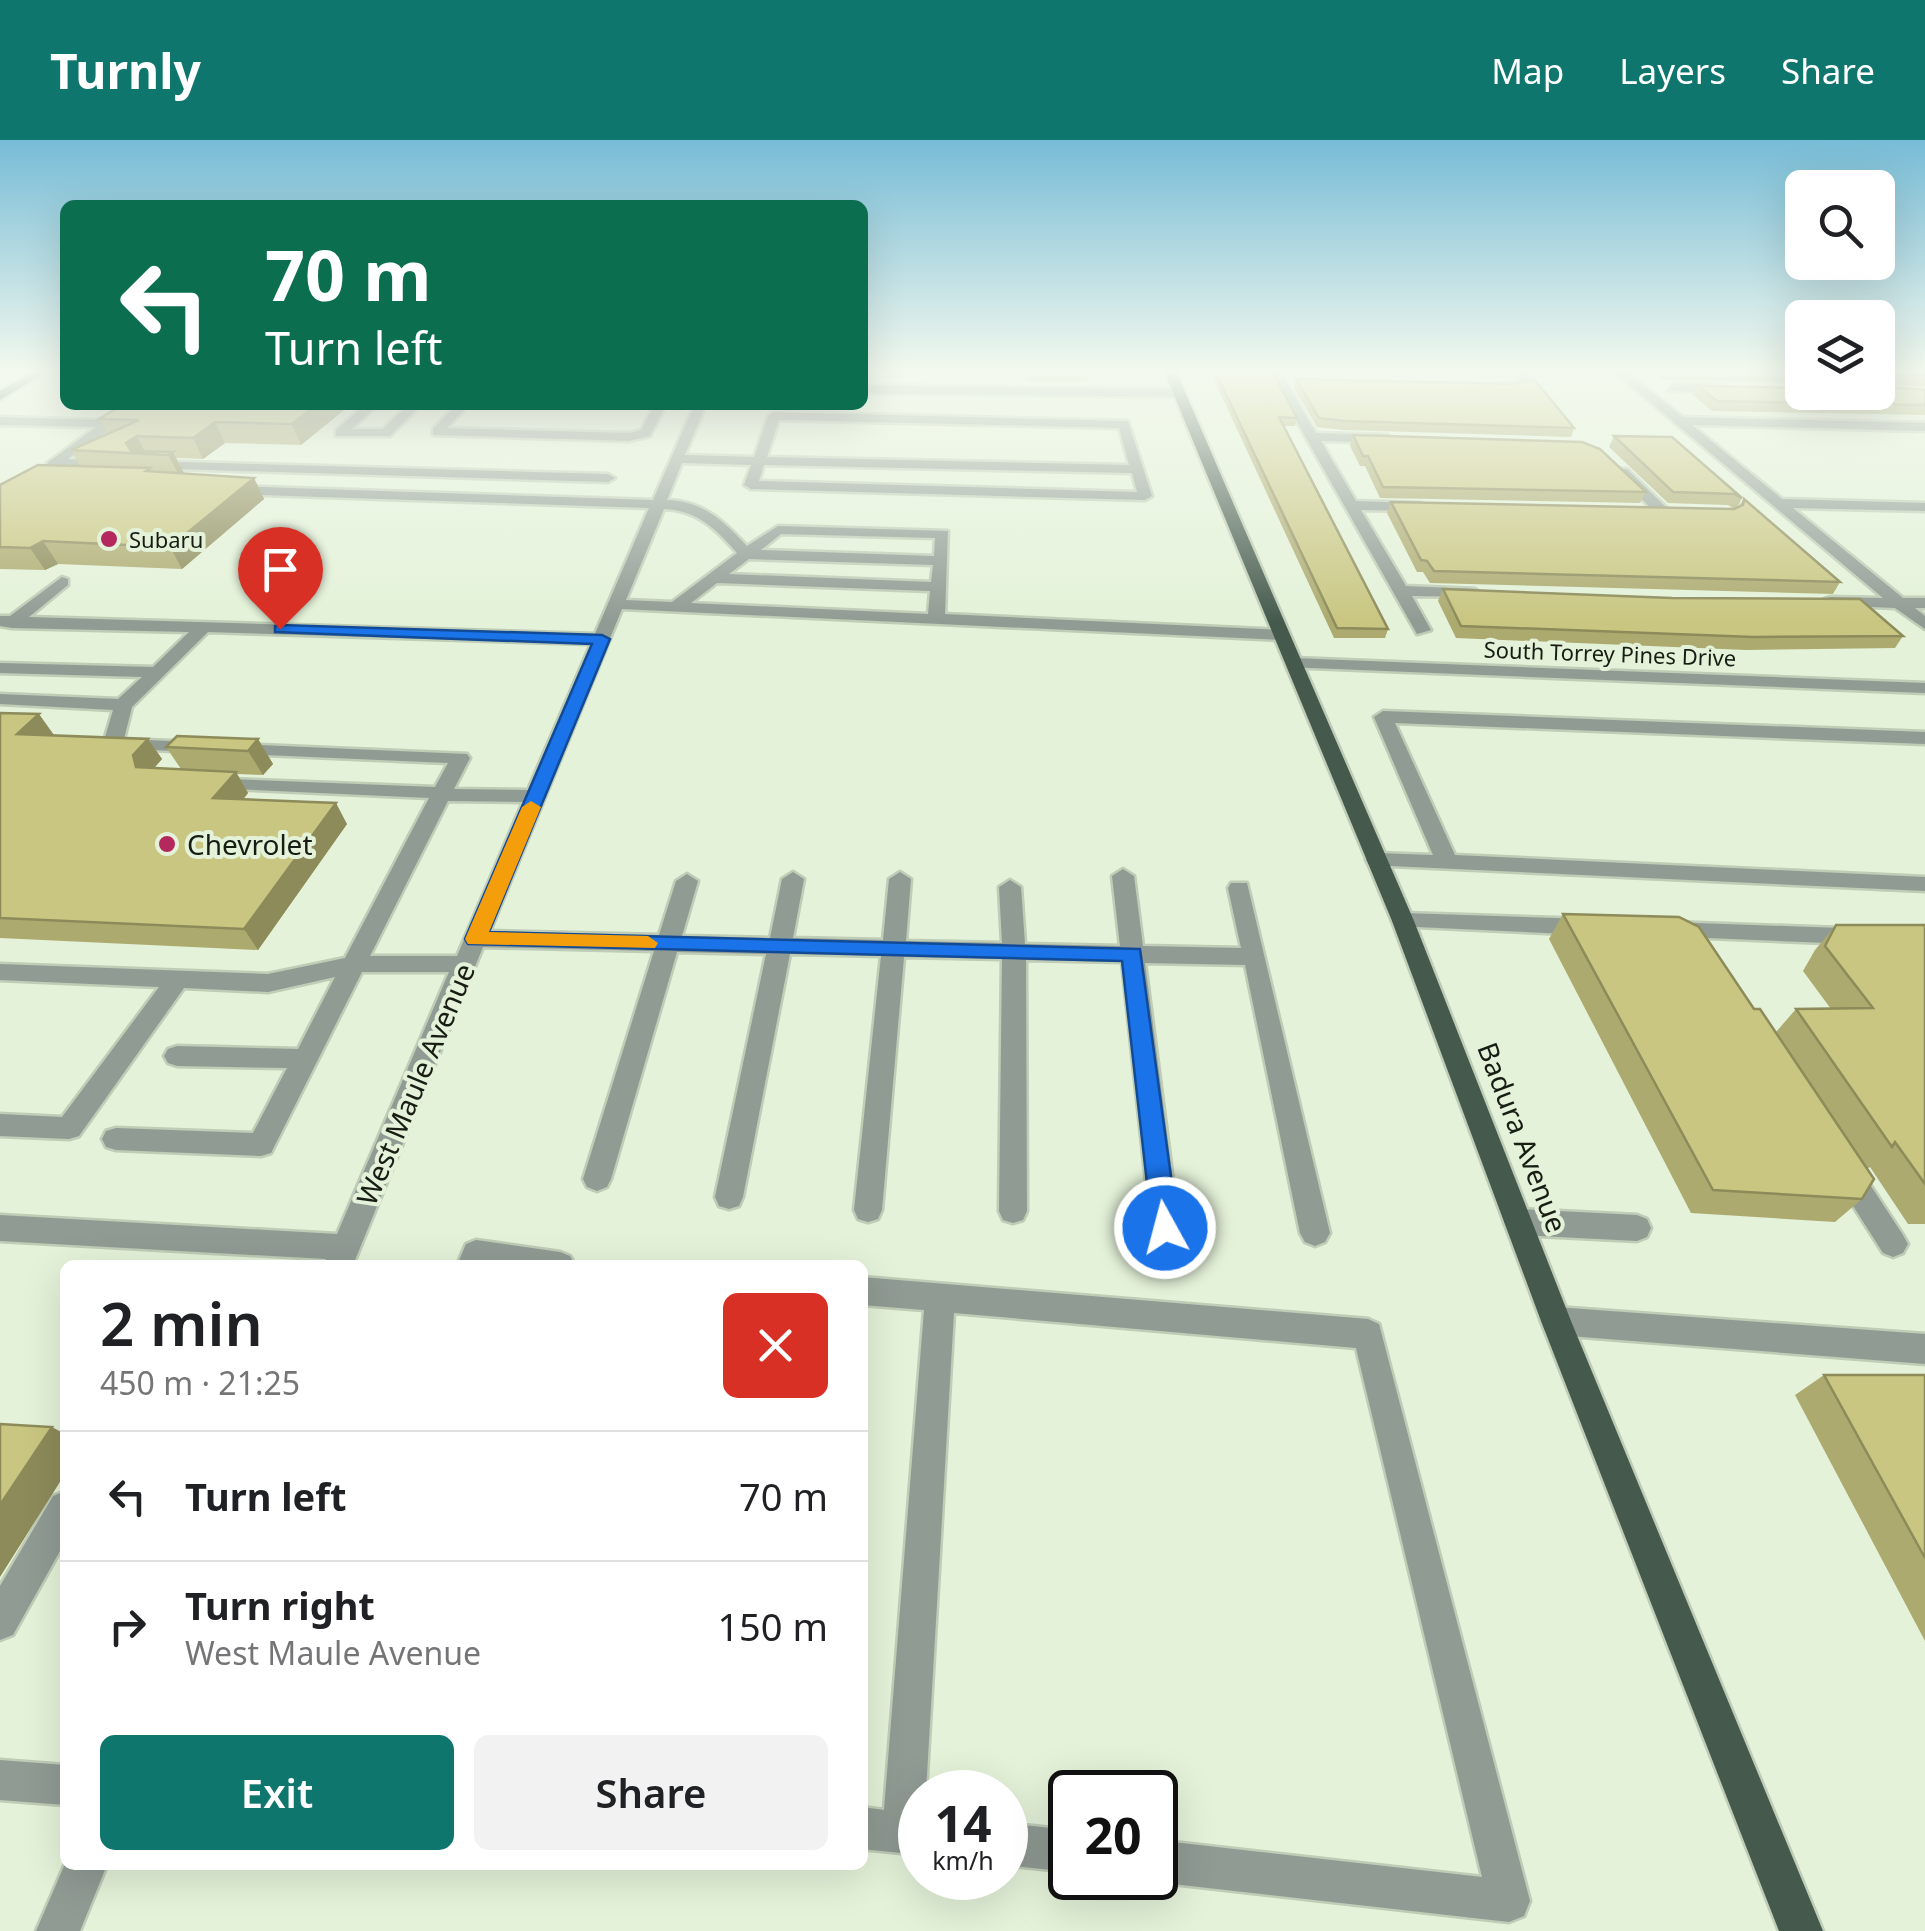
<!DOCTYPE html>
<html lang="en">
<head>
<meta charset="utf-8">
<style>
  :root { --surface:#fff; --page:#f2f2f2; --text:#202124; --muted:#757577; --line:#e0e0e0; --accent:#0f766e }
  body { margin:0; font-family:"Noto Sans",sans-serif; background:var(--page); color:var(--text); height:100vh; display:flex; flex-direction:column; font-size:38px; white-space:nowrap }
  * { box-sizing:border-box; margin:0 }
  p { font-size:32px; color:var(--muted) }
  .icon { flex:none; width:55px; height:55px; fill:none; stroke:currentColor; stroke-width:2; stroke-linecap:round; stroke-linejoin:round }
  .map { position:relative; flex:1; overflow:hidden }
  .sheet { position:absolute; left:60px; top:1120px; width:808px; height:610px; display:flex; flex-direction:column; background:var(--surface); border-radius:15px; box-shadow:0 10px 40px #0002 }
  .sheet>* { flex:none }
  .top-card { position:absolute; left:60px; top:60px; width:808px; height:210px; border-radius:15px; box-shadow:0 10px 40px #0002; background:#0b6e4f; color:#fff; overflow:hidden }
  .fabs { position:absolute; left:1785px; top:30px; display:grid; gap:20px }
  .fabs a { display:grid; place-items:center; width:110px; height:110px; border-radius:15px; background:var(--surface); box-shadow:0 10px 40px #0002; font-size:50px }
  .speed { position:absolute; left:898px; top:1630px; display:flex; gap:20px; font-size:50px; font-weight:700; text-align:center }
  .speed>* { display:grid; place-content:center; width:130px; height:130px; border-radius:50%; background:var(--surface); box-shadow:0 10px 40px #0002; line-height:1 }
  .speed small { font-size:25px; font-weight:400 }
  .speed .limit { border:5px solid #111; border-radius:15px; background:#fff; color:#111 }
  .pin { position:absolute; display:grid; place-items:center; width:85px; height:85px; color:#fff; margin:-102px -42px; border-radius:50% 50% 50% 0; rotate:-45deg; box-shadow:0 0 10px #0007 }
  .pin .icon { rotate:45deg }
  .me { position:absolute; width:110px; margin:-55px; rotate:353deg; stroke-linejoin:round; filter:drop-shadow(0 0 8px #0008) }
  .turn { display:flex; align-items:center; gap:35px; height:210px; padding:0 40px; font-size:45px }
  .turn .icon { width:130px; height:130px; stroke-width:2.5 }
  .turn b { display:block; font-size:70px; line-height:85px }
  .round { display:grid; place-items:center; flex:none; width:105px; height:105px; border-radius:15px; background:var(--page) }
  .overview { display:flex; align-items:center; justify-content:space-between; height:170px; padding:0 40px }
  h1 { font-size:60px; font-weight:600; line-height:75px }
  .action { display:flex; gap:20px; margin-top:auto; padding:20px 40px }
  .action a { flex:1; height:115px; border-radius:15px; background:var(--accent); color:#fff; font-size:40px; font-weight:600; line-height:115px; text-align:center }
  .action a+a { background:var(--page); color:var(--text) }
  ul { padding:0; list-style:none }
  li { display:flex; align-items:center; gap:30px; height:130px; padding:0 40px; border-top:2px solid var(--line) }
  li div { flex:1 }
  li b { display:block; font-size:38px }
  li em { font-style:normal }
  header { display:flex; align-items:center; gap:60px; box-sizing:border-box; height:140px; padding:0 50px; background:var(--accent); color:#fff }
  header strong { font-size:48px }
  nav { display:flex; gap:55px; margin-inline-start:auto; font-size:35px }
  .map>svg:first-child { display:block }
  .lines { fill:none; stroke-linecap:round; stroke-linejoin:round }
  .stream { stroke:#6fc9bb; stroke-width:5 }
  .minor-casing { stroke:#bfccb6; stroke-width:5 }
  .major-casing { stroke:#bfccb6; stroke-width:5 }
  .minor { fill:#909b94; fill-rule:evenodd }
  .major { fill:#45594d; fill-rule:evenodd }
  .wall { fill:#adaa6f }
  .shaded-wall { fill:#8d8b5a }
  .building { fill:#c9c681; stroke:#8d8b5a; stroke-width:2.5 }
  .route { fill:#1a73e8; stroke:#114b97; stroke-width:2.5 }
  .slow { fill:#f59e0b }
  .poi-dot { fill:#b5285e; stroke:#e4f2d9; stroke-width:4 }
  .labels { text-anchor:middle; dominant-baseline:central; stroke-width:8; stroke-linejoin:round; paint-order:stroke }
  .far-poi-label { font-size:22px; fill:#181d14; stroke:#e4f2d9; text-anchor:start }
  .far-street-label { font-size:22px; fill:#181d14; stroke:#e4f2d9 }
  .poi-label { font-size:28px; fill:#181d14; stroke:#e4f2d9; text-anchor:start }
  .street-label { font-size:28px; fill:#181d14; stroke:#e4f2d9 }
</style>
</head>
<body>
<header>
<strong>Turnly</strong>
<nav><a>Map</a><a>Layers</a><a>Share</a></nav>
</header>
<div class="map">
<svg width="1925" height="1791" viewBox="0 0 1925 1791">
  <rect width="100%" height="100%" fill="#e4f2d9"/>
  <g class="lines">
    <path class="stream" d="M 0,233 L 4,231"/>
    <defs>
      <path id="minor" d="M 1268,231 L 1280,231 L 1316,293 L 1387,295 L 1393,299 L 1387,303 L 1321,301 L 1356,361 L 1421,363 L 1428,367 L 1421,371 L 1361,370 L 1406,446 L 1475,449 L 1483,454 L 1481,457 L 1412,456 L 1431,490 L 1417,494 Z
        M 1514,231 L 1526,231 L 1533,239 L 1528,246 L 1494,249 L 1488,245 L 1520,241 Z
        M 1613,231 L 1626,231 L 1683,277 L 1925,283 L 1925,291 L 1692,285 L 1782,359 L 1925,363 L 1925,371 L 1793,368 L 1903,458 L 1925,458 L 1925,468 L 1915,468 L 1925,476 L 1925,489 L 1895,468 L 1824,465 L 1824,459 L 1830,457 L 1883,458 Z
        M 1672,244 L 1727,245 L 1733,249 L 1727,253 L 1668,251 Z
        M 862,245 L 1179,249 L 1185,253 L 1179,257 L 862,253 Z
        M 130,265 L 144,265 L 68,319 L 113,321 L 115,324 L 108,328 L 54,327 L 47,323 L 96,287 L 0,285 L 0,277 L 106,280 Z
        M 365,265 L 378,265 L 352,289 L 383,289 L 408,265 L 421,265 L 390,296 L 336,296 L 336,290 Z
        M 456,265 L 469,265 L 447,288 L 629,293 L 641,290 L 654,265 L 666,265 L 650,296 L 629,301 L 433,295 L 433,289 Z
        M 694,265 L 706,265 L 685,315 L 754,317 L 768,276 L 774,272 L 1128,281 L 1152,356 L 1145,360 L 751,349 L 744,345 L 751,325 L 682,323 L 667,360 C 703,361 724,381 747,406 L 778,386 L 948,391 L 945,474 L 1281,490 L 1289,495 L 1281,500 L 622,469 L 490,791 L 659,795 L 676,741 L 687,734 L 698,741 L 682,796 L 770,798 L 782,739 L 793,732 L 804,739 L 793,798 L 883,800 L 889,739 L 900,732 L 911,739 L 906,801 L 1002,803 L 999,747 L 1010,740 L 1021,747 L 1025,804 L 1120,806 L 1112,736 L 1123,729 L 1134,736 L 1143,806 L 1241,808 L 1228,748 L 1231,743 L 1247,743 L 1330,1093 L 1325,1102 L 1315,1106 L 1305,1102 L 1300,1093 L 1245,825 L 1145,823 L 1179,1087 L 1175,1096 L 1165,1100 L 1155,1096 L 1151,1087 L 1122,822 L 1026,820 L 1027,1071 L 1023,1080 L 1013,1083 L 1003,1080 L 999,1071 L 1002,819 L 904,817 L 882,1070 L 878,1079 L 868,1082 L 858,1079 L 854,1070 L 881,816 L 790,814 L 743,1057 L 739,1066 L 729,1069 L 719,1066 L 715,1057 L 766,814 L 677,812 L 611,1039 L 607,1047 L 597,1051 L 587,1047 L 583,1039 L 654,811 L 483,807 L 353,1125 L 323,1125 L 326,1119 L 0,1101 L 0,1075 L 337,1094 L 449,832 L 362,832 L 271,1013 L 261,1016 L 116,1010 L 106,1007 L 102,999 L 106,991 L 116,988 L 253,993 L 287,928 L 177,926 L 168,923 L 164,916 L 168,909 L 177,906 L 298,909 L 335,837 L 268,852 L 184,848 L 79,996 L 69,999 L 0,996 L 0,974 L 62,977 L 159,847 L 0,840 L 0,824 L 268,834 L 345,818 L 429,658 L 212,648 L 205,646 L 205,638 L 435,647 L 448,623 L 106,608 L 103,604 L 113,570 L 0,564 L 0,554 L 118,559 L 142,537 L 0,533 L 0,523 L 153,527 L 189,492 L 12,488 L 0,486 L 0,476 L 10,476 L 62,437 L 68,439 L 68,445 L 29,477 L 595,494 L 649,368 L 229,354 L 222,350 L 229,346 L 653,360 ZM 779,280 L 1119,288 L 1129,325 L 767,317 ZM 764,325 L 1132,333 L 1137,352 L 759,341 ZM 664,369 C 697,370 716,389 737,413 L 672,462 L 626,460 ZM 781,394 L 935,398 L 934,416 L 761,410 ZM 749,419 L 933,425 L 931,442 L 729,434 ZM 717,443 L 930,451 L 928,474 L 691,463 ZM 208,492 L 591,504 L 528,650 L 454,649 L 470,618 L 467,614 L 124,599 L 132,567 ZM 448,661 L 523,662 L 457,816 L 370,816 Z
        M 148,321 L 608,334 L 615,338 L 608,342 L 143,328 L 141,325 Z
        M 1617,329 L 1627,329 L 1670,371 L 1670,377 L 1660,377 L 1617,335 Z
        M 1293,518 L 1925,543 L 1925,553 L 1287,527 L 1287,519 Z
        M 1383,571 L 1925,592 L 1925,604 L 1395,583 L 1455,715 L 1925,737 L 1925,751 L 1369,725 L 1366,720 L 1369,715 L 1377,713 L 1433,715 L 1374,577 Z
        M 1403,773 L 1588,779 L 1599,787 L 1588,795 L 1395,786 L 1392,781 L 1395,776 Z
        M 1668,782 L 1925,791 L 1925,807 L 1660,796 L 1657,790 L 1660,784 Z
        M 1844,1016 L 1854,1020 L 1903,1095 L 1908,1104 L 1903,1113 L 1893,1117 L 1883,1113 L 1834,1036 L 1830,1028 L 1834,1020 Z
        M 1518,1069 L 1637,1075 L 1647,1079 L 1651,1088 L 1647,1097 L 1637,1101 L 1518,1095 L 1508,1091 L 1504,1082 L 1508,1073 Z
        M 476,1100 L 560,1112 L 570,1116 L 575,1125 L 457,1125 L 466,1104 Z
        M 862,1137 L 1368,1179 L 1379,1184 L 1530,1761 L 1524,1776 L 1509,1782 L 1155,1742 L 1144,1738 L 1155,1738 L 1155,1700 L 1482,1737 L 1356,1208 L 954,1173 L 926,1652 L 920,1652 L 920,1715 L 862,1709 L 862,1667 L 884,1670 L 924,1170 L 862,1165 Z
        M 1556,1167 L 1925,1194 L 1925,1224 L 1556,1195 L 1545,1191 L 1541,1181 L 1545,1171 Z
        M 65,1351 L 65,1402 L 13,1495 L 0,1500 L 0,1446 L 53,1356 Z
        M 0,1620 L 65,1625 L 65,1665 L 0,1660 Z
        M 1005,1683 L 1070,1690 L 1070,1732 L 1005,1725 Z
        M 65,1724 L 107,1725 L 80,1791 L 36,1791 Z"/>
      <path id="major" d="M 34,231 L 48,231 L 0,260 L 0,251 Z
        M 1164,231 L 1176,231 L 1414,781 L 1571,1181 L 1823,1791 L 1779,1791 L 1541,1181 L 1392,781 Z"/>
    </defs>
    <use href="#minor" class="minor-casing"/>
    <use href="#major" class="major-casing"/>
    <use href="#minor" class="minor"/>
    <use href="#major" class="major"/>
  </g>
  <path class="wall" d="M 1026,231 L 1088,231 L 1087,241 L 1027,241 Z
    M 1210,231 L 1273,231 L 1297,278 L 1295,286 L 1283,286 L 1388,489 L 1385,498 L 1334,498 Z
    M 1283,231 L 1514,231 L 1512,237 L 1285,233 Z
    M 1530,231 L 1588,231 L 1586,236 L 1535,236 Z
    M 1651,231 L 1802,231 L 1802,243 L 1663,240 Z
    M 1878,231 L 1925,231 L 1925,246 L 1878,245 Z
    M 1296,239 L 1574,288 L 1571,297 L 1343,290 L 1317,287 L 1294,248 Z
    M 1698,246 L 1925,250 L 1925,275 L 1712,271 L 1693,255 Z
    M 122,265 L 350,265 L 301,305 L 225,303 L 203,319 L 176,318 L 184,333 L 254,338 L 264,359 L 182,429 L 58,424 L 45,430 L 0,429 L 0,345 L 80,326 L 71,310 L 108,294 L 99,279 Z
    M 1353,295 L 1646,352 L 1640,363 L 1380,358 L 1365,326 L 1360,326 L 1350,306 Z
    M 1614,296 L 1742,358 L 1737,368 L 1744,359 L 1840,442 L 1833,454 L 1430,443 L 1423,432 L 1417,432 L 1387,373 L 1391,362 L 1735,369 L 1728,365 L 1668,363 L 1609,307 Z
    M 1443,449 L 1903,496 L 1895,508 L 1746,510 L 1456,498 L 1438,461 Z
    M 0,573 L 54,595 L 148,599 L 162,619 L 154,628 L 181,629 L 166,607 L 258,599 L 273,624 L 263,635 L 237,634 L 248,653 L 243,660 L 347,684 L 258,810 L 0,798 Z
    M 1563,774 L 1754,869 L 1776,892 L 1796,869 L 1831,869 L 1803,831 L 1815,810 L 1836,785 L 1925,785 L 1925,1084 L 1908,1084 L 1870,1027 L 1867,1029 L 1862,1059 L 1835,1082 L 1691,1073 L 1549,799 Z
    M 1824,1235 L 1925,1235 L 1925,1501 L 1795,1255 Z"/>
  <path class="shaded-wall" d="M 316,265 L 350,265 L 301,305 L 292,284 Z
    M 215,282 L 225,303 L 203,319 L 193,298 Z
    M 137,296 L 146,314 L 131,313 L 126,303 Z
    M 173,312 L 184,333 L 180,337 L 168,315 Z
    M 254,338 L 264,359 L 182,429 L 170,407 Z
    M 43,401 L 58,424 L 45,430 L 30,408 Z
    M 39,574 L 54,595 L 17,594 Z
    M 148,599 L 162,619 L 147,636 L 136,627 L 133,615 Z
    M 258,599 L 273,624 L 263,635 L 248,611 Z
    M 236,632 L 248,653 L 227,679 L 213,658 Z
    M 336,663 L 347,684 L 258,810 L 244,789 Z
    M 52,1287 L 65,1294 L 65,1334 L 0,1437 L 0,1365 Z"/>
  <path class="building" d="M 1215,231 L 1272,231 L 1297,278 L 1279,277 L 1388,489 L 1337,488 Z
    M 1701,231 L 1802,231 L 1802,233 Z
    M 1878,231 L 1925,231 L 1925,236 L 1884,235 L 1878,244 Z
    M 1296,239 L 1515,244 L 1534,239 L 1574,288 L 1345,281 L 1319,278 Z
    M 1698,246 L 1802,248 L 1802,252 L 1878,252 L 1878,246 L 1925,250 L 1925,265 L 1717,261 Z
    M 122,265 L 316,265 L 292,284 L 215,282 L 193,298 L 137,296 L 126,303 L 131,311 L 173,312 L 168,315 L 71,310 L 139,280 L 99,279 Z
    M 1353,295 L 1582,302 L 1600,309 L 1646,352 L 1383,347 L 1368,316 L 1363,316 Z
    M 1614,296 L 1672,297 L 1742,358 L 1734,354 L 1673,352 Z
    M 38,325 L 150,328 L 146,331 L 254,338 L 170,407 L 43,401 L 30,408 L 0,407 L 0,345 Z
    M 1744,359 L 1840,442 L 1434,431 L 1427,421 L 1421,420 L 1391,362 L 1734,369 L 1743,365 Z
    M 1443,449 L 1672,458 L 1860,459 L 1903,496 L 1753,497 L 1461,486 Z
    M 0,573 L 39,574 L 17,594 L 148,599 L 133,615 L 136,627 L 236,632 L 213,658 L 336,663 L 244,789 L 0,778 Z
    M 177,596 L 258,599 L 248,611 L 166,607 Z
    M 1563,774 L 1679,777 L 1699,787 L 1754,869 L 1760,869 L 1874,1039 L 1862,1059 L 1713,1050 Z
    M 1836,785 L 1925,785 L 1925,1044 L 1895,1002 L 1892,1007 L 1796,869 L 1873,868 L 1825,806 Z
    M 1824,1235 L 1925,1235 L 1925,1418 Z
    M 0,1284 L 52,1287 L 0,1365 Z"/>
  <linearGradient id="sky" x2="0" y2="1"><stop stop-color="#77bcd6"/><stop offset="0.48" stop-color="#f3f9ee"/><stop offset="1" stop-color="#f3f9ee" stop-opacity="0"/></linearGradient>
  <rect width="1925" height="482" fill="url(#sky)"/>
  <path class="route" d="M 280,485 L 602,495 L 610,499 L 489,792 L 1140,809 L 1178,1088 L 1174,1096 L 1165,1099 L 1156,1096 L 1152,1088 L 1122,821 L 468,804 L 465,799 L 592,504 L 275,492 L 275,486 Z"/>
  <path class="slow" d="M 531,661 L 541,667 L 489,792 L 648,796 L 658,803 L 655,808 L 468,804 L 465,799 L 522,667 Z"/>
  <g class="poi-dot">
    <circle cx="109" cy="399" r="10"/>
    <circle cx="167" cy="704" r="10"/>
  </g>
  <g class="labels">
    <g class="far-poi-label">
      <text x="129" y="399">Subaru</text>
    </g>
    <g class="far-street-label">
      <text transform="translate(1610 513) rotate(2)">South Torrey Pines Drive</text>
    </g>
    <g class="poi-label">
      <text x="187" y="704">Chevrolet</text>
    </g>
    <g class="street-label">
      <text transform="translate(415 944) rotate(-67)">West Maule Avenue</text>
      <text transform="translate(1523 997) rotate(69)">Badura Avenue</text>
    </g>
  </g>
</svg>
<div class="fabs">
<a><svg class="icon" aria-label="search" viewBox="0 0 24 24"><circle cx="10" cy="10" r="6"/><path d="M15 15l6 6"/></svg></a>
<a><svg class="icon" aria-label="layers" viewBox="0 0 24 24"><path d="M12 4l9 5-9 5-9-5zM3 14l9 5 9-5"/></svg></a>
</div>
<div class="speed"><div>14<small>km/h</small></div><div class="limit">20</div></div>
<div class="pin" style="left:280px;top:489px;background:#d93025"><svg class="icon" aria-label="arrive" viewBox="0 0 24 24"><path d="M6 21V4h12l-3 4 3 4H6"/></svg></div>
<svg class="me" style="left:1165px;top:1088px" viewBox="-20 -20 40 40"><circle r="17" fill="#1a73e8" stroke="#fff" stroke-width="3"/><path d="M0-11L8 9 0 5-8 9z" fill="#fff"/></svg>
<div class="top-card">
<div class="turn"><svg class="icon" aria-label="left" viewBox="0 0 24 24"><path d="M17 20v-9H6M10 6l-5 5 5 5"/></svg><div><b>70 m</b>Turn left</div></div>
</div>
<section class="sheet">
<div class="overview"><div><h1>2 min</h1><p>450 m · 21:25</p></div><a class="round" style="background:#d93025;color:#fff"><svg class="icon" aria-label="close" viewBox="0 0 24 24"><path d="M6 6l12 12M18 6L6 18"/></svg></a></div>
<ul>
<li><svg class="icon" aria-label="left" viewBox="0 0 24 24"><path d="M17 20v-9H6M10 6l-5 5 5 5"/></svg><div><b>Turn left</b></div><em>70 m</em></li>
<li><svg class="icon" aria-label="right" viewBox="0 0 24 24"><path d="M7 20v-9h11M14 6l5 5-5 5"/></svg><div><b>Turn right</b><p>West Maule Avenue</p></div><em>150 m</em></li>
</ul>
<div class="action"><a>Exit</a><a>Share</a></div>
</section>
</div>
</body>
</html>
